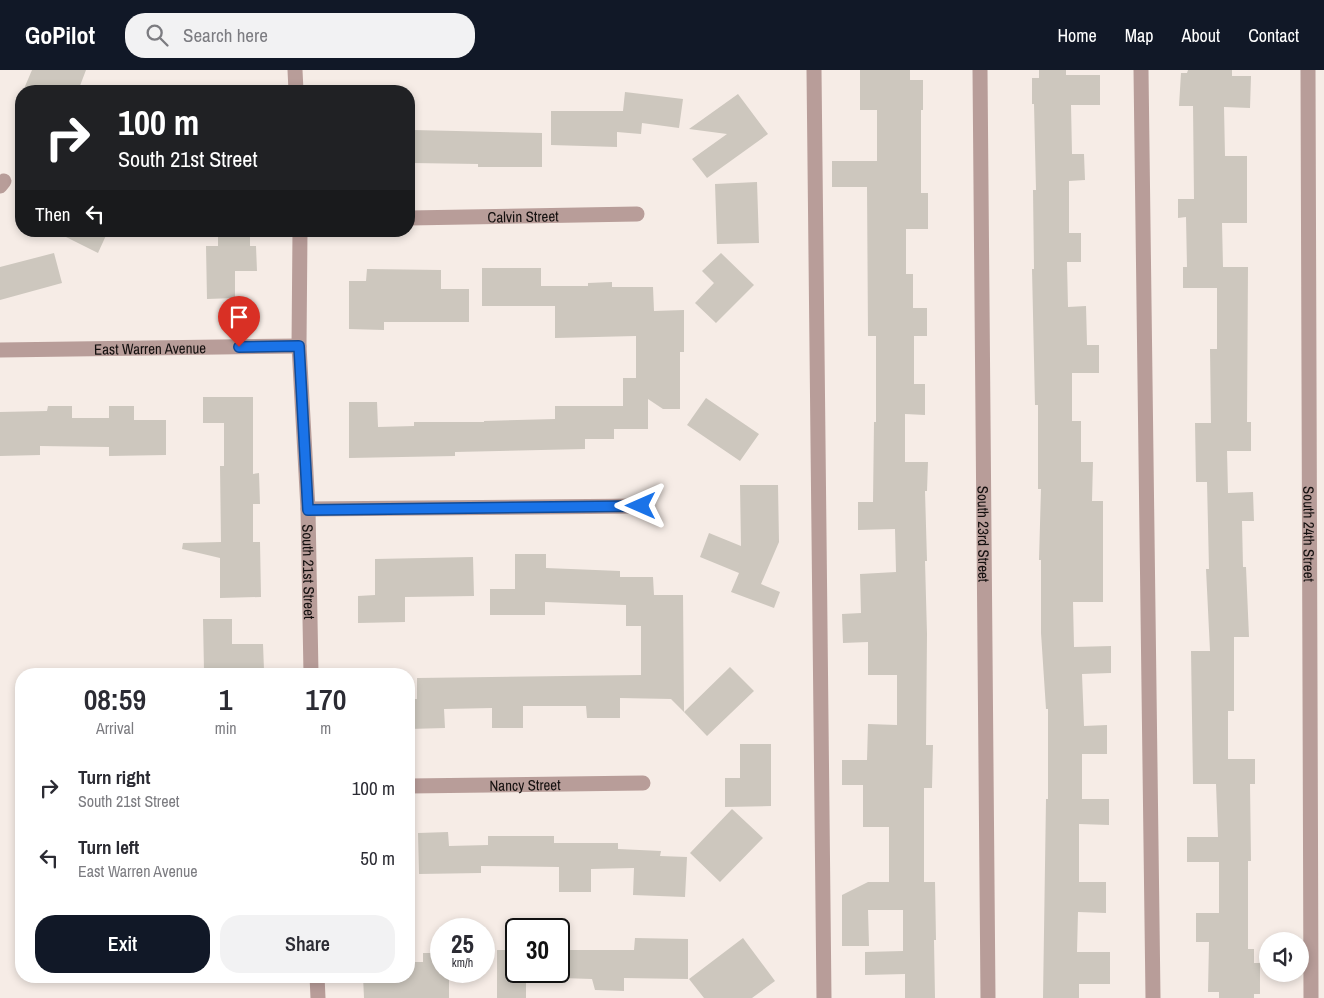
<!DOCTYPE html>
<html lang="en">
<head>
<meta charset="utf-8">
<style>
  :root { --surface:#fff; --page:#f2f2f3; --text:#2b2b33; --muted:#7c7c81; --accent:#111827 }
  body { margin:0; font-family:"Archivo Narrow",sans-serif; background:var(--page); color:var(--text); height:100vh; display:flex; flex-direction:column; font-size:19px; white-space:nowrap }
  * { box-sizing:border-box; margin:0 }
  p { font-size:16px; color:var(--muted) }
  .icon { flex:none; width:28px; height:28px; fill:none; stroke:currentColor; stroke-width:2; stroke-linecap:round; stroke-linejoin:round }
  .map { position:relative; flex:1; overflow:hidden }
  .details { position:absolute; left:15px; top:598px; width:400px; height:315px; display:flex; flex-direction:column; background:var(--surface); border-radius:20px; box-shadow:0 2px 8px #0003 }
  .details>* { flex:none }
  .top-card { position:absolute; left:15px; top:15px; width:400px; height:152px; border-radius:20px; box-shadow:0 2px 8px #0003; background:#202124; color:#fff; overflow:hidden }
  .buttons { position:absolute; left:1259px; top:862px; display:grid; gap:10px }
  .buttons a { display:grid; place-items:center; width:50px; height:50px; border-radius:50%; background:var(--surface); box-shadow:0 2px 8px #0003; font-size:25px }
  .speed { position:absolute; left:430px; top:848px; display:flex; gap:10px; font-size:25px; font-weight:700; text-align:center }
  .speed>* { display:grid; place-content:center; width:65px; height:65px; border-radius:50%; background:var(--surface); box-shadow:0 2px 8px #0003; line-height:1 }
  .speed small { font-size:12px; font-weight:400 }
  .speed .limit { border:2px solid #111; border-radius:8px; background:#fff; color:#111 }
  .pin { position:absolute; display:grid; place-items:center; width:42px; height:42px; color:#fff; margin:-51px -21px; border-radius:50% 50% 50% 0; rotate:-45deg; box-shadow:0 0 5px #0007 }
  .pin .icon { rotate:45deg }
  .me { position:absolute; width:55px; margin:-28px; rotate:270deg; stroke-linejoin:round; filter:drop-shadow(0 0 4px #0008) }
  .turn { display:flex; align-items:center; gap:18px; height:105px; padding:0 20px; font-size:22px }
  .turn .icon { width:65px; height:65px; stroke-width:2.5 }
  .turn b { display:block; font-size:35px; line-height:42px }
  .then { display:flex; align-items:center; height:48px; padding:0 20px; background:#0003; gap:10px; font-size:19px }
  .eta { display:flex; justify-content:space-evenly; align-items:center; height:85px; text-align:center }
  .eta b { font-size:30px; font-weight:600; line-height:35px }
  .button { display:flex; gap:10px; margin-top:auto; padding:10px 20px }
  .button a { flex:1; height:58px; border-radius:20px; background:var(--accent); color:#fff; font-size:20px; font-weight:600; line-height:58px; text-align:center }
  .button a+a { background:var(--page); color:var(--text) }
  ul { padding:0; list-style:none }
  li { display:flex; align-items:center; gap:15px; height:70px; padding:0 20px }
  li div { flex:1 }
  li b { display:block; font-size:19px }
  li em { font-style:normal }
  header { display:flex; align-items:center; gap:30px; box-sizing:border-box; height:70px; padding:0 25px; background:var(--accent); color:#fff }
  header strong { font-size:24px }
  nav { display:flex; gap:28px; margin-inline-start:auto; font-size:18px }
  .search { width:350px; height:45px; background:var(--page); display:flex; align-items:center; gap:12px; box-sizing:border-box; padding:0 18px; border-radius:20px; color:var(--muted); font-size:19px }
  .map>svg:first-child { display:block }
  .building { fill:#cdc7be }
  .lines { fill:none; stroke-linecap:round; stroke-linejoin:round }
  .minor { stroke:#b89d99; stroke-width:15 }
  .route-casing { stroke:#114b97; stroke-width:12 }
  .route { stroke:#1a73e8; stroke-width:9 }
  .labels { text-anchor:middle; dominant-baseline:central; stroke-width:5; stroke-linejoin:round; paint-order:stroke }
  .street-label { font-size:15px; fill:#130f0e; stroke:#fefaf8 }
</style>
</head>
<body>
<header>
<strong>GoPilot</strong>
<div class="search"><svg class="icon" aria-label="search" viewBox="0 0 24 24"><circle cx="10" cy="10" r="6"/><path d="M15 15l6 6"/></svg>Search here</div>
<nav><a>Home</a><a>Map</a><a>About</a><a>Contact</a></nav>
</header>
<div class="map">
<svg width="1324" height="928" viewBox="0 0 1324 928">
  <rect width="100%" height="100%" fill="#f6ece6"/>
  <path class="building" d="M 32,0 L 86,0 L 78,21 L 23,21 Z
    M 860,0 L 910,0 L 910,10 L 923,10 L 923,40 L 921,40 L 921,123 L 928,123 L 928,159 L 906,159 L 906,204 L 913,204 L 913,238 L 927,238 L 927,266 L 914,266 L 914,314 L 925,314 L 925,345 L 905,344 L 905,392 L 928,392 L 927,421 L 925,421 L 927,491 L 925,491 L 927,564 L 926,675 L 933,675 L 932,718 L 924,718 L 924,812 L 935,812 L 936,870 L 934,870 L 935,928 L 905,928 L 905,904 L 865,905 L 865,882 L 903,881 L 903,840 L 868,840 L 869,876 L 842,876 L 842,825 L 868,812 L 889,812 L 889,757 L 863,757 L 863,715 L 842,715 L 842,690 L 867,690 L 868,654 L 897,655 L 897,605 L 868,605 L 868,572 L 843,573 L 842,544 L 861,543 L 860,504 L 896,502 L 895,459 L 858,460 L 858,432 L 873,432 L 874,352 L 876,352 L 876,266 L 868,266 L 867,117 L 832,117 L 832,91 L 877,91 L 877,40 L 860,40 Z
    M 1039,0 L 1066,0 L 1066,5 L 1100,5 L 1100,35 L 1071,35 L 1072,84 L 1084,84 L 1085,110 L 1069,111 L 1069,163 L 1081,163 L 1081,192 L 1067,192 L 1068,237 L 1086,236 L 1087,275 L 1099,275 L 1099,303 L 1072,303 L 1072,351 L 1081,351 L 1081,392 L 1093,392 L 1092,431 L 1103,431 L 1103,532 L 1073,532 L 1074,577 L 1111,576 L 1111,603 L 1082,604 L 1084,656 L 1107,655 L 1107,684 L 1082,684 L 1082,729 L 1109,729 L 1109,755 L 1079,754 L 1079,812 L 1106,812 L 1106,843 L 1078,842 L 1077,882 L 1110,882 L 1110,914 L 1079,914 L 1079,928 L 1043,928 L 1046,729 L 1048,729 L 1048,639 L 1046,639 L 1041,563 L 1041,490 L 1039,490 L 1041,419 L 1038,419 L 1038,335 L 1035,335 L 1032,199 L 1034,199 L 1033,120 L 1036,120 L 1034,34 L 1032,34 L 1032,8 L 1039,8 Z
    M 1188,0 L 1232,0 L 1232,6 L 1251,6 L 1250,38 L 1224,37 L 1225,86 L 1247,86 L 1247,153 L 1222,153 L 1223,197 L 1248,197 L 1247,352 L 1251,352 L 1251,381 L 1227,381 L 1228,423 L 1253,422 L 1254,451 L 1242,451 L 1243,497 L 1246,497 L 1249,567 L 1234,567 L 1234,641 L 1228,641 L 1228,689 L 1255,689 L 1255,714 L 1250,714 L 1251,791 L 1248,791 L 1248,879 L 1254,879 L 1254,893 L 1260,893 L 1260,924 L 1254,924 L 1254,928 L 1219,928 L 1219,922 L 1208,922 L 1209,872 L 1196,872 L 1196,843 L 1219,843 L 1219,792 L 1187,792 L 1187,767 L 1218,767 L 1216,714 L 1193,714 L 1191,581 L 1210,581 L 1206,499 L 1209,499 L 1207,412 L 1196,412 L 1195,353 L 1211,353 L 1210,279 L 1217,279 L 1217,218 L 1183,218 L 1183,197 L 1187,197 L 1186,147 L 1178,148 L 1178,129 L 1194,129 L 1193,36 L 1179,36 L 1181,3 L 1187,3 Z
    M 625,22 L 683,29 L 679,58 L 642,53 L 641,64 L 617,62 L 617,77 L 551,75 L 551,41 L 623,41 Z
    M 738,24 L 768,64 L 707,108 L 692,89 L 727,64 L 689,59 Z
    M 413,60 L 542,63 L 542,97 L 478,97 L 478,94 L 412,93 Z
    M 757,112 L 759,173 L 717,174 L 715,114 Z
    M 54,161 L 108,161 L 98,183 Z
    M 218,161 L 250,161 L 250,176 L 256,176 L 257,201 L 235,201 L 235,228 L 207,229 L 206,176 L 218,176 Z
    M 54,183 L 62,213 L 0,230 L 0,197 Z
    M 721,183 L 754,215 L 716,253 L 695,233 L 714,213 L 702,201 Z
    M 482,198 L 541,198 L 541,216 L 588,216 L 588,213 L 612,212 L 612,217 L 653,217 L 654,241 L 684,240 L 684,282 L 680,282 L 680,339 L 663,339 L 648,329 L 648,359 L 614,359 L 614,369 L 585,369 L 585,379 L 455,382 L 455,386 L 349,388 L 349,332 L 377,332 L 378,357 L 414,356 L 414,352 L 484,352 L 484,351 L 555,349 L 555,336 L 623,336 L 623,308 L 636,308 L 636,266 L 555,268 L 555,236 L 482,236 Z
    M 367,199 L 441,200 L 441,219 L 469,219 L 469,252 L 384,252 L 384,260 L 349,259 L 349,211 L 366,211 Z
    M 203,327 L 253,327 L 253,404 L 259,403 L 260,434 L 253,434 L 253,472 L 260,472 L 261,527 L 220,528 L 220,488 L 182,479 L 183,473 L 221,472 L 220,396 L 224,396 L 224,353 L 203,353 Z
    M 706,328 L 759,364 L 740,391 L 687,355 Z
    M 48,336 L 72,336 L 72,348 L 109,348 L 109,336 L 134,336 L 134,350 L 166,350 L 166,385 L 109,386 L 109,377 L 40,376 L 40,385 L 0,386 L 0,342 L 47,341 Z
    M 740,415 L 778,415 L 779,472 L 761,514 L 780,522 L 774,538 L 731,522 L 739,503 L 700,487 L 709,463 L 741,476 Z
    M 515,484 L 546,484 L 546,498 L 620,501 L 620,507 L 653,507 L 654,525 L 683,525 L 684,642 L 671,629 L 620,628 L 620,648 L 587,648 L 586,636 L 523,636 L 523,658 L 492,658 L 492,638 L 444,639 L 445,658 L 409,659 L 409,629 L 417,629 L 417,608 L 641,605 L 641,556 L 626,556 L 626,535 L 545,532 L 545,545 L 490,545 L 490,519 L 515,519 Z
    M 473,487 L 474,526 L 405,527 L 405,552 L 358,553 L 358,526 L 375,525 L 375,489 Z
    M 203,549 L 232,549 L 232,574 L 263,574 L 264,600 L 204,601 Z
    M 730,597 L 754,621 L 707,666 L 684,642 Z
    M 740,674 L 771,674 L 771,736 L 725,737 L 725,708 L 740,708 Z
    M 732,739 L 763,768 L 720,812 L 690,783 Z
    M 448,762 L 449,776 L 488,775 L 488,766 L 554,766 L 554,773 L 618,773 L 618,779 L 661,781 L 660,786 L 687,787 L 685,827 L 633,825 L 634,798 L 591,799 L 591,822 L 559,822 L 559,797 L 481,796 L 481,803 L 419,804 L 418,763 Z
    M 635,868 L 688,869 L 688,909 L 624,908 L 624,921 L 595,920 L 592,909 L 561,908 L 561,880 L 634,880 Z
    M 743,868 L 775,911 L 752,928 L 704,928 L 689,909 Z
    M 497,880 L 516,880 L 516,901 L 526,901 L 526,928 L 497,928 Z
    M 423,883 L 441,883 L 441,901 L 449,901 L 449,928 L 364,928 L 363,906 L 409,906 L 409,892 L 423,892 Z"/>
  <g class="lines">
    <g class="minor">
      <path d="M 295,0 L 296,21"/>
      <path d="M 814,0 L 824,928"/>
      <path id="s1" d="M 980,0 L 988,928"/>
      <path d="M 1141,0 L 1153,928"/>
      <path id="s2" d="M 1308,0 L 1311,928"/>
      <path d="M 0,116 L 4,111"/>
      <path id="s3" d="M 409,148 L 637,144"/>
      <path id="s4" d="M 300,161 L 299,276 L 308,439 L 311,604"/>
      <path id="s5" d="M 0,280 L 299,276"/>
      <path d="M 308,439 L 641,436"/>
      <path id="s6" d="M 409,716 L 643,713"/>
      <path d="M 317,906 L 318,928"/>
    </g>
  </g>
  <g class="lines">
    <defs>
      <path id="route" d="M 239,277 L 299,276 L 308,440 L 641,436"/>
    </defs>
    <use href="#route" class="route-casing"/>
    <use href="#route" class="route"/>
  </g>
  <g class="labels">
    <g class="street-label">
      <text stroke="none"><textPath href="#s3" startOffset="114">Calvin Street</textPath></text>
      <text stroke="none"><textPath href="#s5" startOffset="150">East Warren Avenue</textPath></text>
      <text stroke="none"><textPath href="#s1" startOffset="464">South 23rd Street</textPath></text>
      <text stroke="none"><textPath href="#s2" startOffset="464">South 24th Street</textPath></text>
      <text stroke="none"><textPath href="#s4" startOffset="341">South 21st Street</textPath></text>
      <text stroke="none"><textPath href="#s6" startOffset="116">Nancy Street</textPath></text>
    </g>
  </g>
</svg>
<div class="buttons">
<a><svg class="icon" aria-label="sound" viewBox="0 0 24 24"><path d="M4 9h4l5-4v14l-5-4H4zM17 9q2 3 0 6"/></svg></a>
</div>
<div class="speed"><div>25<small>km/h</small></div><div class="limit">30</div></div>
<div class="pin" style="left:239px;top:277px;background:#d93025"><svg class="icon" aria-label="arrive" viewBox="0 0 24 24"><path d="M6 21V4h12l-3 4 3 4H6"/></svg></div>
<svg class="me" style="left:641px;top:436px" viewBox="-20 -20 40 40"><path d="M0-17L14 15 0 8-14 15z" fill="#1a73e8" stroke="#fff" stroke-width="4"/></svg>
<div class="top-card">
<div class="turn"><svg class="icon" aria-label="right" viewBox="0 0 24 24"><path d="M7 20v-9h11M14 6l5 5-5 5"/></svg><div><b>100 m</b>South 21st Street</div></div>
<div class="then">Then<svg class="icon" aria-label="left" viewBox="0 0 24 24"><path d="M17 20v-9H6M10 6l-5 5 5 5"/></svg></div>
</div>
<section class="details">
<div class="eta">
<div><b>08:59</b><p>Arrival</p></div>
<div><b>1</b><p>min</p></div>
<div><b>170</b><p>m</p></div>
</div>
<ul>
<li><svg class="icon" aria-label="right" viewBox="0 0 24 24"><path d="M7 20v-9h11M14 6l5 5-5 5"/></svg><div><b>Turn right</b><p>South 21st Street</p></div><em>100 m</em></li>
<li><svg class="icon" aria-label="left" viewBox="0 0 24 24"><path d="M17 20v-9H6M10 6l-5 5 5 5"/></svg><div><b>Turn left</b><p>East Warren Avenue</p></div><em>50 m</em></li>
</ul>
<div class="button"><a>Exit</a><a>Share</a></div>
</section>
</div>
</body>
</html>
